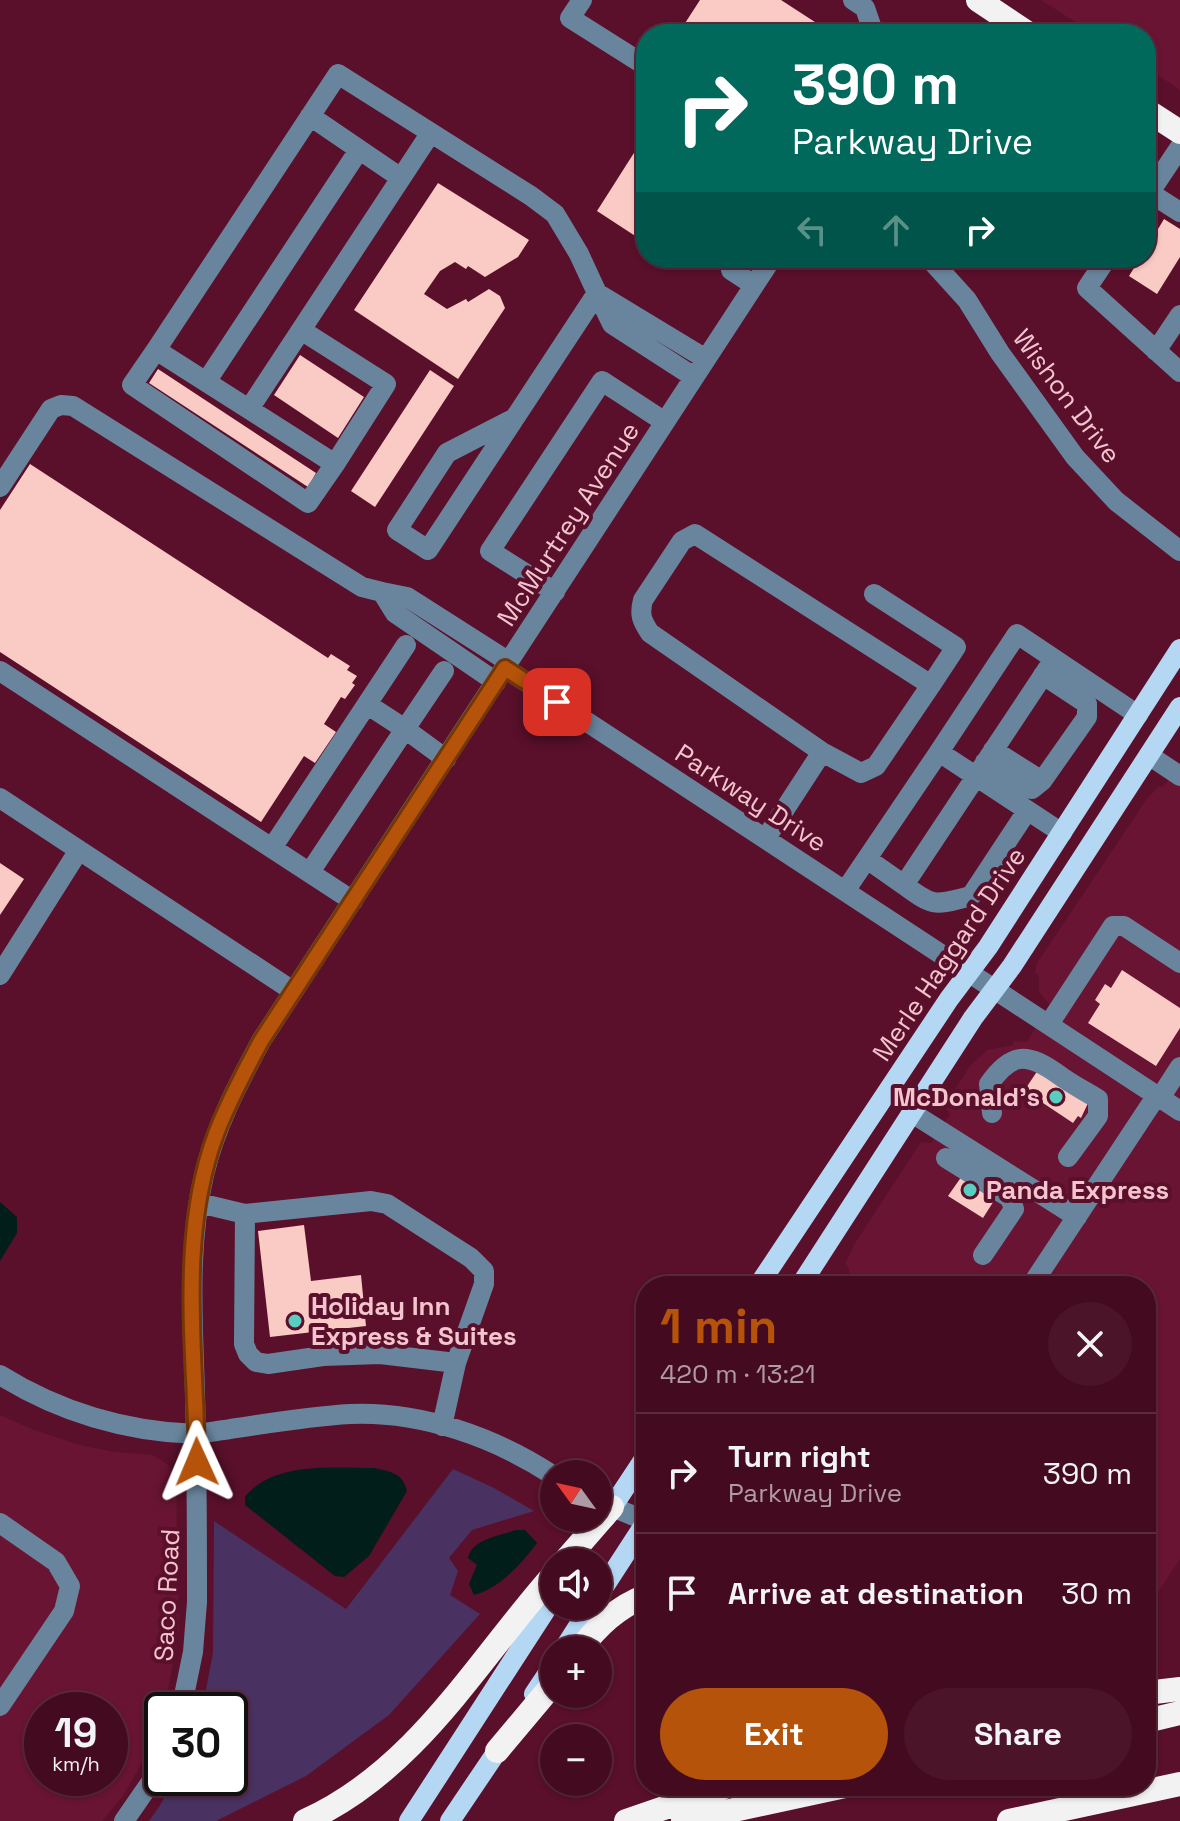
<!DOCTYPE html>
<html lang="en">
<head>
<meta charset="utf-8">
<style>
  :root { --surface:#440b20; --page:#4b1429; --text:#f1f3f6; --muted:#af9ba5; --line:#5c2b3e; --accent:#b45309 }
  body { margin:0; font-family:"Space Grotesk",sans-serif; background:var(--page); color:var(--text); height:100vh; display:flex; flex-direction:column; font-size:30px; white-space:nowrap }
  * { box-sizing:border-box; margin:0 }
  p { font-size:26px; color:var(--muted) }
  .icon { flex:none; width:44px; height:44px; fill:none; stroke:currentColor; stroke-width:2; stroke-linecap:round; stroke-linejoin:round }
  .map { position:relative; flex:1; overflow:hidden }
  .panel { position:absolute; left:636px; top:1276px; width:520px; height:520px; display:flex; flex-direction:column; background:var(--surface); border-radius:32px; box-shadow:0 2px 6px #0004,0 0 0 2px var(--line) }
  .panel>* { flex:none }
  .hud { position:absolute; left:636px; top:24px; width:520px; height:244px; border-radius:32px; box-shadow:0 2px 6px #0004,0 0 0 2px var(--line); background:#00695c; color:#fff; overflow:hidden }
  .needle { width:52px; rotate:303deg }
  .fabs { position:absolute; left:540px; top:1460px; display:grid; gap:16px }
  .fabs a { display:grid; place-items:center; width:72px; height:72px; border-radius:50%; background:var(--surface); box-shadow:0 2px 6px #0004,0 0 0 2px var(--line); font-size:40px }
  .speed { position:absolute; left:24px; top:1692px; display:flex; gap:16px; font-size:40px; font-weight:700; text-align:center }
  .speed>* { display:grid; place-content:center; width:104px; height:104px; border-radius:50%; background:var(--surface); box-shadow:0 2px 6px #0004,0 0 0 2px var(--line); line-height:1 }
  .speed small { font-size:20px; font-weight:400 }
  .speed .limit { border:4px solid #111; border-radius:12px; background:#fff; color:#111 }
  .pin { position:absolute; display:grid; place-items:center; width:68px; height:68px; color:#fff; margin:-34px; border-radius:16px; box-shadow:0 4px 12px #0006 }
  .me { position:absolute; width:88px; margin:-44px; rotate:359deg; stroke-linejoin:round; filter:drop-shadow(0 0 6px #0008) }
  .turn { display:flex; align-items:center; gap:28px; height:168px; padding:0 24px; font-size:36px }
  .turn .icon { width:104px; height:104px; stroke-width:2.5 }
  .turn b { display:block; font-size:56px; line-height:68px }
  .lanes { display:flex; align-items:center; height:76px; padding:0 24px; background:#0003; justify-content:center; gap:40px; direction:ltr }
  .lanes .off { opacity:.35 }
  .round { display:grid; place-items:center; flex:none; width:84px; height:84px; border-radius:42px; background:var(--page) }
  .headline { display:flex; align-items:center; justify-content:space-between; height:136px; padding:0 24px }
  h1 { font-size:48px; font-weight:800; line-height:60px; color:var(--accent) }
  .action { display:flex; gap:16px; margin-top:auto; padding:16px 24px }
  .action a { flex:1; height:92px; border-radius:48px; background:var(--accent); color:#fff; font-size:32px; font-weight:800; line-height:92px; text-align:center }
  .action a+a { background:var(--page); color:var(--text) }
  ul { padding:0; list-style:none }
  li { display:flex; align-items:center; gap:24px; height:120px; padding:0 24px; border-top:2px solid var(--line) }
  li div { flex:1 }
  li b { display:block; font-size:30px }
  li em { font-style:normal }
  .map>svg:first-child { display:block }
  .built { fill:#681432; fill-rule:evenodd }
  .green { fill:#493162 }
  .water { fill:#011e1b }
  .building { fill:#facac5 }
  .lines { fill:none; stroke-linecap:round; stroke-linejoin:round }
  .minor { stroke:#69859d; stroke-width:20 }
  .major { stroke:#b4d7f4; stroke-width:20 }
  .highway { stroke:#f2f2f2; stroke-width:24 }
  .route-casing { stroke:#753606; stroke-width:20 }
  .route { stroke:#b45309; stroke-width:14 }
  .poi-dot { fill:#58cec0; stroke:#5a0f2b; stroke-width:3 }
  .labels { text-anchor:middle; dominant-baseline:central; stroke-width:8; stroke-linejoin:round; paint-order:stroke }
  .street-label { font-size:26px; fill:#f3c5ce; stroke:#5a0f2b }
  .poi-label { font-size:26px; font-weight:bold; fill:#f3c5ce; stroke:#5a0f2b; text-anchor:start }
</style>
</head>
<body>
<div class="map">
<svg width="1180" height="1821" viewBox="0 0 1180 1821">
  <rect width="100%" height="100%" fill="#5a0f2b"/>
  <path class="built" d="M 1041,0 L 1180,0 L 1180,90 L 1146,67 L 1146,34 L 1094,34 Z
    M 1180,763 L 1180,1559 L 1146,1610 L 1146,1286 L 851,1286 L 849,1283 L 849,1269 L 845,1264 L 855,1243 L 921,1142 L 931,1143 L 947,1119 L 950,1114 L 944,1106 L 970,1066 L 987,1050 L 1013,1045 L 1014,1041 L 1027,1042 L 1049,1004 L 1039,992 L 1039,976 L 1035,973 L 1037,963 L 1146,800 L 1158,787 L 1164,786 Z
    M 0,1415 L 32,1429 L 77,1444 L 114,1452 L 153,1455 L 168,1465 L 176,1479 L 179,1631 L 168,1690 L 154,1741 L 123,1796 L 102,1821 L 0,1821 ZM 42,1710 L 110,1710 L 110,1778 L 42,1778 Z"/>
  <path class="green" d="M 453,1469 L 494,1488 L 534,1511 L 472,1530 L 449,1558 L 458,1571 L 450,1595 L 480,1614 L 389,1715 L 306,1776 L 216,1821 L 149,1821 L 159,1807 L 175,1778 L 230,1778 L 230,1710 L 202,1710 L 213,1653 L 214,1521 L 346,1609 Z"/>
  <path class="water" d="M 0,1202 L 17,1217 L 17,1233 L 0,1261 Z
    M 375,1468 C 391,1472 403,1473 407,1491 L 369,1556 L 344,1577 L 335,1576 L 245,1505 L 245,1497 C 273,1461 334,1468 375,1468 Z
    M 516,1530 L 525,1530 L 537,1543 C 522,1563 499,1589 474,1595 L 469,1584 L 477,1565 L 468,1558 C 472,1539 499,1536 516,1530 Z"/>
  <path class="building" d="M 700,0 L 781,0 L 818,24 L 812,34 L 678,34 Z
    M 646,134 L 646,243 L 597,211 Z
    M 438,183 L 529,240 L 518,257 L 485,277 L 468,266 L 466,269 L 455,262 L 440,271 L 424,294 L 447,309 L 466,299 L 468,302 L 489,289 L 500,296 L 505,308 L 458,379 L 354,310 Z
    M 1164,219 L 1180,229 L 1180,257 L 1157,294 L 1129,276 L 1140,258 L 1146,258 L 1146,249 Z
    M 300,355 L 364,397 L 338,438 L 274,395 Z
    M 158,369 L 316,473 L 308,487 L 149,383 Z
    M 430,370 L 454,386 L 375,507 L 351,491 Z
    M 30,464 L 328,658 L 331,654 L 350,666 L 347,670 L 357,676 L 352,683 L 355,685 L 345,699 L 341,697 L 324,724 L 336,732 L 315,763 L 304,756 L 261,822 L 0,652 L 0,510 Z
    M 0,863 L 24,879 L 0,915 Z
    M 1122,970 L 1180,1008 L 1180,1028 L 1156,1066 L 1088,1023 L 1100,1004 L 1095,1000 L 1105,984 L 1111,988 Z
    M 1040,1067 L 1090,1099 L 1081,1118 L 1078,1116 L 1073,1123 L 1040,1101 L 1038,1104 L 1022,1094 Z
    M 964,1173 L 997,1196 L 983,1218 L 948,1196 Z
    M 304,1225 L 311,1281 L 361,1275 L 366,1326 L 270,1337 L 258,1231 Z"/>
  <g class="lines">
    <path class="minor" d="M 582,0 L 570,18 L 646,66
      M 853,0 L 865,8 L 874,34
      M 310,116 L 401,178
      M 430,134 L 301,330 L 386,384 L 335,464 L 156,350 L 338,74 L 531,196 L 555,214 L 579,254 L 597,293 L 428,550 L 397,530 L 447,453 L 515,418
      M 1150,193 L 1180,212
      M 1146,198 L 1180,147
      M 929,258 L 967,300 L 1000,353 L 1075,457 L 1116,501 L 1180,551
      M 1107,258 L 1087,288 L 1180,372
      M 731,270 L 754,285
      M 156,350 L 132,385 L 308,503 L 335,464
      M 1156,351 L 1180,315
      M 694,377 L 612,324 L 597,293 L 706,359
      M 206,382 L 359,150
      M 249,409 L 301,330
      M 0,487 L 51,409 L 61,405 L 73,406 L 362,587 L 382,592
      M 555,592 L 490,551 L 602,381 L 665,422
      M 874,594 L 956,647 L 931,685
      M 505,668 L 1180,1111
      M 0,671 L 353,901
      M 496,682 L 395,613 L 382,592 L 407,597 L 509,662
      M 368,705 L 405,729 L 444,671
      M 993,750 L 1042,781
      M 1150,756 L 1180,776
      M 985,762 L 1024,787 L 1032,789 L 1042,781 L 1087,717 L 1087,704 L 1043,675
      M 0,798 L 293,991
      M 1062,833 L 939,752 L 1017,634 L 1138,715
      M 766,838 L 822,752 L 861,773 L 876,766 L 931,685 L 695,534 L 682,541 L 643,600 C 639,615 642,621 650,633 L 822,752
      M 272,848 L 406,645
      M 867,859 L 904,885 L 1054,659
      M 310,872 L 405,729 L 446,759
      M 904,885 C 935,908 935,905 971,896 L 1027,811
      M 845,891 L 939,752
      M 0,975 L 79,850
      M 1049,1024 L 1113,926 L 1124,926 L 1180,963
      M 1160,1098 L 1180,1067
      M 912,1113 L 1077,1217
      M 992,1113 L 989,1084 C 1012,1051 1028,1053 1059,1075 C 1071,1084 1085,1091 1098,1099 L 1098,1116 L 1068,1157
      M 946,1158 L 1010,1198 L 1014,1209 L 983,1255
      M 199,1203 L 245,1214 L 371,1201 L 387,1204 L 471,1258 L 484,1271 L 484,1284 L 456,1363 L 442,1426
      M 245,1214 L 244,1344 L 248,1354 L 256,1362 L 268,1364 L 323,1356 L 380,1354 L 456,1363
      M 1031,1286 L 1157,1095
      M 0,1375 C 59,1412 127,1432 196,1434 C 247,1427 299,1417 350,1414 C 421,1411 495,1437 554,1476
      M 598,1501 L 646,1521
      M 0,1523 L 56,1562 L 70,1586 L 64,1611 L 0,1706
      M 181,1710 L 193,1652 L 197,1602 C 197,1533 197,1463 195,1394 C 193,1321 187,1247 204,1175 C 215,1127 238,1084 261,1041 L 772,258
      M 124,1821 L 153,1779 L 162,1759"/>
    <path class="major" d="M 758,1286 L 949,999 L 988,947 L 1180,649
      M 800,1286 L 973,1018 L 1012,966 L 1180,707
      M 605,1518 L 646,1456
      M 598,1596 L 646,1522
      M 563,1650 L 591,1606
      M 534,1694 L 554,1664
      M 409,1821 L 554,1597
      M 450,1821 L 506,1738"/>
    <path class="highway" d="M 978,0 L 1029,34
      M 1146,110 L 1180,132
      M 564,1562 L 612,1507
      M 579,1650 C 598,1626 617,1607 646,1596
      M 1146,1693 L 1180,1689
      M 1146,1721 L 1180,1713
      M 497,1751 L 554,1683
      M 305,1821 C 416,1771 476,1662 554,1574
      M 626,1821 L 728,1786
      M 683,1821 L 845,1786
      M 1009,1821 L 1180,1784"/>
  </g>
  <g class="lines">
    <defs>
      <path id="route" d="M 197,1462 C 196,1354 177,1238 216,1134 C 228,1102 245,1071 261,1041 L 505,668 L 557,702"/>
    </defs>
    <use href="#route" class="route-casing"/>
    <use href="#route" class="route"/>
  </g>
  <g class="poi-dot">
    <circle cx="1056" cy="1097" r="8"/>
    <circle cx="970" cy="1190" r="8"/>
    <circle cx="295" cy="1321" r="8"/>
  </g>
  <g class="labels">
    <g class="street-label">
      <text transform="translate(1067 396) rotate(53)">Wishon Drive</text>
      <text transform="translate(568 524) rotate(-57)">McMurtrey Avenue</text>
      <text transform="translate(751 798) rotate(33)">Parkway Drive</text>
      <text transform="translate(949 954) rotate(-56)">Merle Haggard Drive</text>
      <text transform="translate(167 1595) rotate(-87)">Saco Road</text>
    </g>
    <g class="poi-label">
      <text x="1040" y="1097" text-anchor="end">McDonald's</text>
      <text x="986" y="1190">Panda Express</text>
      <text x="311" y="1306">Holiday Inn<tspan x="311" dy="30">Express &amp; Suites</tspan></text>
    </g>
  </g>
</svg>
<div class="fabs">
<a><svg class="needle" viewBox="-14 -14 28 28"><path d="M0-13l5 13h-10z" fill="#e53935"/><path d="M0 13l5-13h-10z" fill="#af9ba5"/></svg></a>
<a><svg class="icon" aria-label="sound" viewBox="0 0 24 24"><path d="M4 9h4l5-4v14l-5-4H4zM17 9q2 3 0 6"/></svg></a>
<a>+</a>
<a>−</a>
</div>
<div class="speed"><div>19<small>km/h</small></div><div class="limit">30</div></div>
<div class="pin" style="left:557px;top:702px;background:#d93025"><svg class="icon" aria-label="arrive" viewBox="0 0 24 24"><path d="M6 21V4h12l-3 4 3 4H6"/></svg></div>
<svg class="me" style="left:197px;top:1462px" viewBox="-20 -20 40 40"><path d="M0-17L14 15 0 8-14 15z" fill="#b45309" stroke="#fff" stroke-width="4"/></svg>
<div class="hud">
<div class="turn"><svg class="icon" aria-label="right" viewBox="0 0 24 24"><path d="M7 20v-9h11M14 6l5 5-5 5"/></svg><div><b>390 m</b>Parkway Drive</div></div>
<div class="lanes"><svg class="icon off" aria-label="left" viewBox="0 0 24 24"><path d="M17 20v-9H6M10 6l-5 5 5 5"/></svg><svg class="icon off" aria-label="ahead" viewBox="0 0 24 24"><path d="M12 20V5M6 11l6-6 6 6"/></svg><svg class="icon" aria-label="right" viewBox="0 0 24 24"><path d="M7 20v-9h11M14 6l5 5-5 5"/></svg></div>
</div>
<section class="panel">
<div class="headline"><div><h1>1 min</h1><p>420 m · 13:21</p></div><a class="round"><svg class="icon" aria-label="close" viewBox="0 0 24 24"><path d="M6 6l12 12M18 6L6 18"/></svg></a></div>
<ul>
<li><svg class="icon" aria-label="right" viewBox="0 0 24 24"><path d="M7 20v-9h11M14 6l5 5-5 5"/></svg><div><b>Turn right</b><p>Parkway Drive</p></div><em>390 m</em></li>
<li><svg class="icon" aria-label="arrive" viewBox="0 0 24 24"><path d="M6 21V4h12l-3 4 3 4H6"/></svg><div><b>Arrive at destination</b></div><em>30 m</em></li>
</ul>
<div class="action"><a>Exit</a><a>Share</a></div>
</section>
</div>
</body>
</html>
